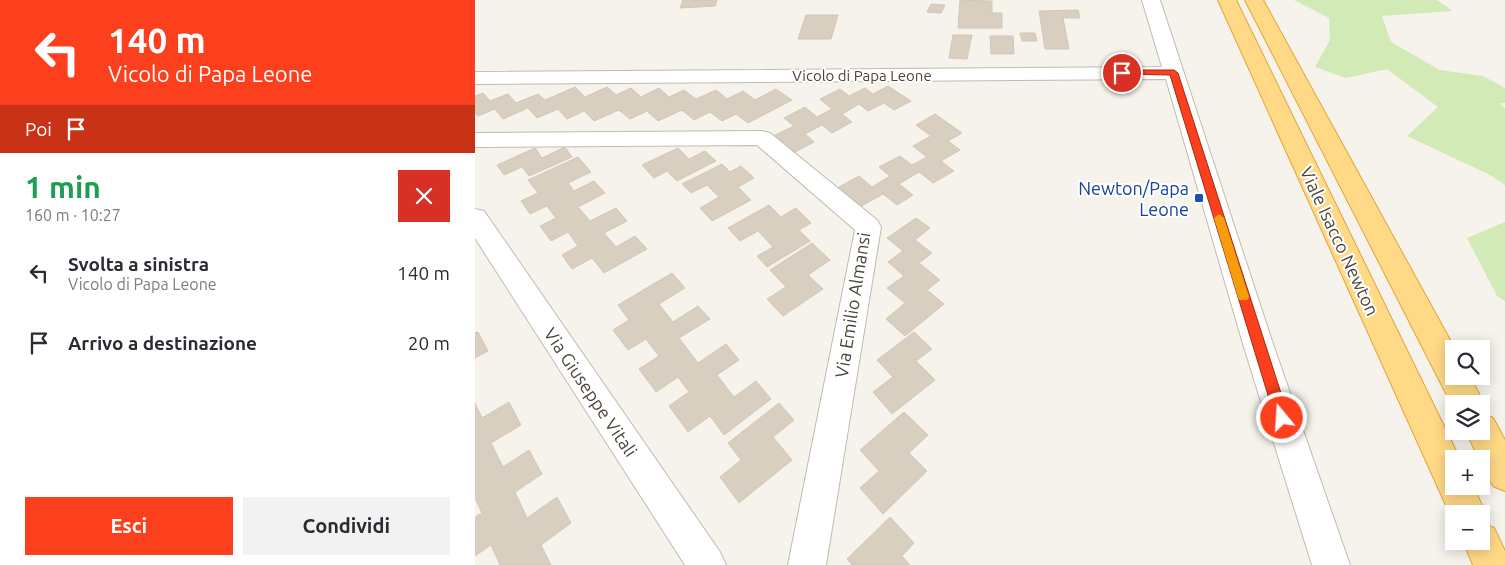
<!DOCTYPE html>
<html lang="it">
<head>
<meta charset="utf-8">
<style>
  :root { --surface:#fff; --page:#f2f2f3; --text:#2b2b33; --muted:#7c7c81; --accent:#fc3f1d }
  body { margin:0; font-family:Ubuntu,sans-serif; background:var(--page); color:var(--text); height:100vh; display:flex; flex-direction:column; font-size:19px; white-space:nowrap }
  * { box-sizing:border-box; margin:0 }
  p { font-size:16px; color:var(--muted) }
  .icon { flex:none; width:28px; height:28px; fill:none; stroke:currentColor; stroke-width:2; stroke-linecap:round; stroke-linejoin:round }
  .map { position:relative; flex:1; overflow:hidden }
  .side { display:flex; flex-direction:column; background:var(--surface); width:475px }
  .side>* { flex:none }
  .top-card { background:#fc3f1d; color:#fff; overflow:hidden }
  .buttons { position:absolute; left:970px; top:340px; display:grid; gap:10px }
  .buttons a { display:grid; place-items:center; width:45px; height:45px; border-radius:0px; background:var(--surface); box-shadow:0 2px 12px #0003; font-size:25px }
  .pin { position:absolute; display:grid; place-items:center; width:42px; height:42px; color:#fff; margin:-21px; border:2px solid #fff; border-radius:50%; box-shadow:0 1px 5px #0007 }
  .me { position:absolute; width:55px; margin:-28px; rotate:342deg; stroke-linejoin:round; filter:drop-shadow(0 0 4px #0008) }
  .turn { display:flex; align-items:center; gap:18px; height:105px; padding:0 25px; font-size:22px }
  .turn .icon { width:65px; height:65px; stroke-width:2.5 }
  .turn b { display:block; font-size:35px; line-height:42px }
  .then { display:flex; align-items:center; height:48px; padding:0 25px; background:#0003; gap:10px; font-size:19px }
  .round { display:grid; place-items:center; flex:none; width:52px; height:52px; border-radius:0px; background:var(--page) }
  .overview { display:flex; align-items:center; justify-content:space-between; height:85px; padding:0 25px }
  h1 { font-size:30px; font-weight:700; line-height:38px; color:#1e9e55 }
  .button { display:flex; gap:10px; margin-top:auto; padding:10px 25px }
  .button a { flex:1; height:58px; border-radius:0px; background:var(--accent); color:#fff; font-size:20px; font-weight:700; line-height:58px; text-align:center }
  .button a+a { background:var(--page); color:var(--text) }
  ul { padding:0; list-style:none }
  li { display:flex; align-items:center; gap:15px; height:70px; padding:0 25px }
  li div { flex:1 }
  li b { display:block; font-size:19px }
  li em { font-style:normal }
  main { display:flex; flex:1; min-height:0 }
  .map>svg:first-child { display:block }
  .green { fill:#d2eab5 }
  .building { fill:#d8cfc1; stroke:#d3c7b4 }
  .lines { fill:none; stroke-linecap:round; stroke-linejoin:round }
  .minor-casing { stroke:#c2bbae; stroke-width:2 }
  .trunk-casing { stroke:#e0a43c; stroke-width:2 }
  .minor { fill:#fff; fill-rule:evenodd }
  .trunk { fill:#ffd985; fill-rule:evenodd }
  .route { fill:#fc3f1d; stroke:#a42913 }
  .slow { fill:#f59e0b }
  .transit-dot { fill:#1a4fb4; stroke:#fff; stroke-width:2 }
  .labels { text-anchor:middle; dominant-baseline:central; stroke-width:4; stroke-linejoin:round; paint-order:stroke }
  .far-street-label { font-size:15px; fill:#4b4439; stroke:#fff }
  .transit-label { font-size:18px; fill:#164399; stroke:#fff; text-anchor:end }
  .street-label { font-size:18px; fill:#4b4439; stroke:#fff }
</style>
</head>
<body>
<main>
<section class="side">
<div class="top-card">
<div class="turn"><svg class="icon" aria-label="left" viewBox="0 0 24 24"><path d="M17 20v-9H6M10 6l-5 5 5 5"/></svg><div><b>140 m</b>Vicolo di Papa Leone</div></div>
<div class="then">Poi<svg class="icon" aria-label="arrive" viewBox="0 0 24 24"><path d="M6 21V4h12l-3 4 3 4H6"/></svg></div>
</div>
<div class="overview"><div><h1>1 min</h1><p>160 m · 10:27</p></div><a class="round" style="background:#d93025;color:#fff"><svg class="icon" aria-label="close" viewBox="0 0 24 24"><path d="M6 6l12 12M18 6L6 18"/></svg></a></div>
<ul>
<li><svg class="icon" aria-label="left" viewBox="0 0 24 24"><path d="M17 20v-9H6M10 6l-5 5 5 5"/></svg><div><b>Svolta a sinistra</b><p>Vicolo di Papa Leone</p></div><em>140 m</em></li>
<li><svg class="icon" aria-label="arrive" viewBox="0 0 24 24"><path d="M6 21V4h12l-3 4 3 4H6"/></svg><div><b>Arrivo a destinazione</b></div><em>20 m</em></li>
</ul>
<div class="button"><a>Esci</a><a>Condividi</a></div>
</section>
<div class="map">
<svg width="1030" height="565" viewBox="0 0 1030 565">
  <rect width="100%" height="100%" fill="#f6f3ec"/>
  <path class="green" d="M 819,0 L 962,0 L 978,11 L 907,16 L 916,42 L 965,70 L 1008,76 L 1030,88 L 1030,103 L 1025,103 L 1030,109 L 1030,185 L 1013,174 L 932,136 L 963,107 L 912,69 L 871,78 L 840,67 L 855,40 L 854,18 Z
    M 1030,222 L 1030,301 L 1022,296 L 992,238 Z"/>
  <path class="building" d="M 208,0 L 242,0 L 240,6 L 205,8 Z
    M 485,0 L 517,1 L 517,13 L 527,13 L 527,28 L 483,28 Z
    M 456,4 L 470,5 L 466,13 L 452,12 Z
    M 603,10 L 605,18 L 588,18 L 594,49 L 570,49 L 564,11 Z
    M 331,15 L 363,15 L 356,39 L 323,39 Z
    M 545,33 L 560,33 L 562,41 L 547,41 Z
    M 478,35 L 497,35 L 492,59 L 474,58 Z
    M 515,36 L 538,36 L 539,54 L 516,54 Z
    M 413,86 L 436,101 L 419,110 L 409,103 L 393,111 L 384,104 L 367,114 L 377,122 L 357,133 L 347,125 L 330,134 L 339,142 L 320,152 L 300,135 L 319,126 L 309,118 L 330,107 L 342,117 L 357,109 L 345,99 L 365,89 L 374,96 L 390,88 L 398,94 Z
    M 100,87 L 110,97 L 132,87 L 141,95 L 156,88 L 166,97 L 184,88 L 194,97 L 209,90 L 221,99 L 241,90 L 252,99 L 268,91 L 280,100 L 301,89 L 317,100 L 273,123 L 261,114 L 247,121 L 235,112 L 219,120 L 207,110 L 183,121 L 172,111 L 155,119 L 144,110 L 119,121 L 109,111 L 92,119 L 83,109 L 62,118 L 53,108 L 28,119 L 20,109 L 3,116 L 0,113 L 0,96 L 8,93 L 15,101 L 33,94 L 41,103 L 63,94 L 70,100 Z
    M 460,114 L 487,133 L 473,141 L 485,150 L 466,161 L 479,171 L 458,183 L 444,172 L 424,184 L 438,195 L 422,205 L 408,194 L 385,207 L 364,187 L 384,176 L 397,187 L 415,176 L 404,167 L 425,156 L 437,165 L 452,157 L 438,146 L 456,136 L 441,125 Z
    M 90,147 L 97,157 L 54,176 L 47,167 L 29,175 L 22,165 L 60,148 L 67,158 Z
    M 203,148 L 214,159 L 230,151 L 241,161 L 202,181 L 192,171 L 179,178 L 167,165 Z
    M 103,157 L 116,172 L 93,183 L 99,191 L 119,181 L 130,193 L 103,207 L 115,221 L 141,208 L 152,221 L 129,233 L 141,247 L 160,236 L 172,249 L 129,273 L 117,258 L 97,269 L 87,255 L 103,246 L 93,232 L 76,241 L 65,226 L 81,218 L 72,206 L 55,214 L 46,201 L 63,193 L 53,180 Z
    M 247,164 L 255,172 L 266,166 L 279,178 L 263,187 L 276,200 L 237,221 L 225,208 L 244,197 L 232,185 L 216,193 L 207,184 Z
    M 294,205 L 306,217 L 321,208 L 336,223 L 324,230 L 335,241 L 292,267 L 282,256 L 298,247 L 283,231 L 265,241 L 253,228 Z
    M 441,218 L 455,228 L 440,240 L 457,253 L 444,263 L 465,280 L 452,290 L 469,304 L 430,336 L 411,319 L 430,303 L 412,288 L 429,276 L 413,262 L 428,251 L 412,238 Z
    M 337,243 L 355,260 L 333,275 L 348,289 L 308,316 L 292,299 L 311,287 L 295,270 Z
    M 197,273 L 210,288 L 184,304 L 198,322 L 223,306 L 235,319 L 204,338 L 223,363 L 251,344 L 264,360 L 242,375 L 259,397 L 281,381 L 296,399 L 249,435 L 235,416 L 213,432 L 194,406 L 214,392 L 203,377 L 181,392 L 164,369 L 184,356 L 171,339 L 153,350 L 138,330 L 154,320 L 143,305 Z
    M 3,332 L 13,351 L 0,358 L 0,333 Z
    M 439,332 L 457,349 L 441,361 L 460,380 L 417,414 L 398,392 L 418,377 L 402,360 Z
    M 34,402 L 46,425 L 16,443 L 28,467 L 54,450 L 67,474 L 40,492 L 52,518 L 82,497 L 96,523 L 66,545 L 76,565 L 25,565 L 16,545 L 0,556 L 0,517 L 7,513 L 0,498 L 0,403 L 7,418 Z
    M 304,403 L 319,420 L 298,437 L 317,460 L 264,503 L 245,477 L 266,460 L 253,443 Z
    M 429,412 L 453,435 L 434,453 L 452,471 L 408,514 L 385,488 L 404,471 L 385,450 Z
    M 415,517 L 439,543 L 427,556 L 435,565 L 377,565 L 372,559 Z"/>
  <g class="lines">
    <defs>
      <path id="minor" d="M 667,0 L 685,0 L 798,344 L 875,565 L 837,565 L 768,344 L 691,79 L 0,84 L 0,72 L 687,67 Z
        M 287,131 L 295,133 L 402,220 L 406,227 L 351,565 L 313,565 L 380,230 L 282,145 L 0,147 L 0,133 Z
        M 0,209 L 9,211 L 245,552 L 251,565 L 210,565 L 0,238 Z"/>
      <path id="trunk" d="M 743,0 L 761,0 L 985,459 L 979,459 L 979,486 L 998,486 L 1011,514 L 1007,523 L 1019,528 L 1030,551 L 1030,565 L 998,565 L 988,541 L 1006,541 L 1006,514 L 979,514 L 979,523 Z
        M 770,0 L 788,0 L 980,349 L 979,376 L 995,376 L 1009,404 L 1006,410 L 1006,404 L 979,404 L 979,409 Z
        M 1006,413 L 1018,418 L 1030,440 L 1030,491 L 1018,486 L 1006,463 L 1006,459 L 1004,459 L 991,431 L 1006,431 Z"/>
    </defs>
    <use href="#minor" class="minor-casing"/>
    <use href="#trunk" class="trunk-casing"/>
    <use href="#minor" class="minor"/>
    <use href="#trunk" class="trunk"/>
  </g>
  <path class="route" d="M 647,70 L 699,70 L 703,73 L 814,418 L 812,422 L 807,424 L 802,422 L 800,418 L 695,75 L 644,74 L 644,71 Z"/>
  <path class="slow" d="M 744,214 L 749,218 L 774,297 L 772,300 L 764,300 L 763,297 L 739,218 Z"/>
  <rect class="transit-dot" x="719" y="193" width="10" height="10" rx="2.5"/>
  <g class="labels">
    <g class="far-street-label">
      <text x="387" y="75">Vicolo di Papa Leone</text>
    </g>
    <g class="transit-label">
      <text x="714" y="188">Newton/Papa<tspan x="714" dy="21">Leone</tspan></text>
    </g>
    <g class="street-label">
      <text transform="translate(865 241) rotate(65)">Viale Isacco Newton</text>
      <text transform="translate(377 305) rotate(-81)">Via Emilio Almansi</text>
      <text transform="translate(116 392) rotate(56)">Via Giuseppe Vitali</text>
    </g>
  </g>
</svg>
<div class="buttons">
<a><svg class="icon" aria-label="search" viewBox="0 0 24 24"><circle cx="10" cy="10" r="6"/><path d="M15 15l6 6"/></svg></a>
<a><svg class="icon" aria-label="layers" viewBox="0 0 24 24"><path d="M12 4l9 5-9 5-9-5zM3 14l9 5 9-5"/></svg></a>
<a>+</a>
<a>−</a>
</div>
<div class="pin" style="left:647px;top:73px;background:#d93025"><svg class="icon" aria-label="arrive" viewBox="0 0 24 24"><path d="M6 21V4h12l-3 4 3 4H6"/></svg></div>
<svg class="me" style="left:807px;top:418px" viewBox="-20 -20 40 40"><circle r="17" fill="#fc3f1d" stroke="#fff" stroke-width="3"/><path d="M0-11L8 9 0 5-8 9z" fill="#fff"/></svg>
</div>
</main>
</body>
</html>
